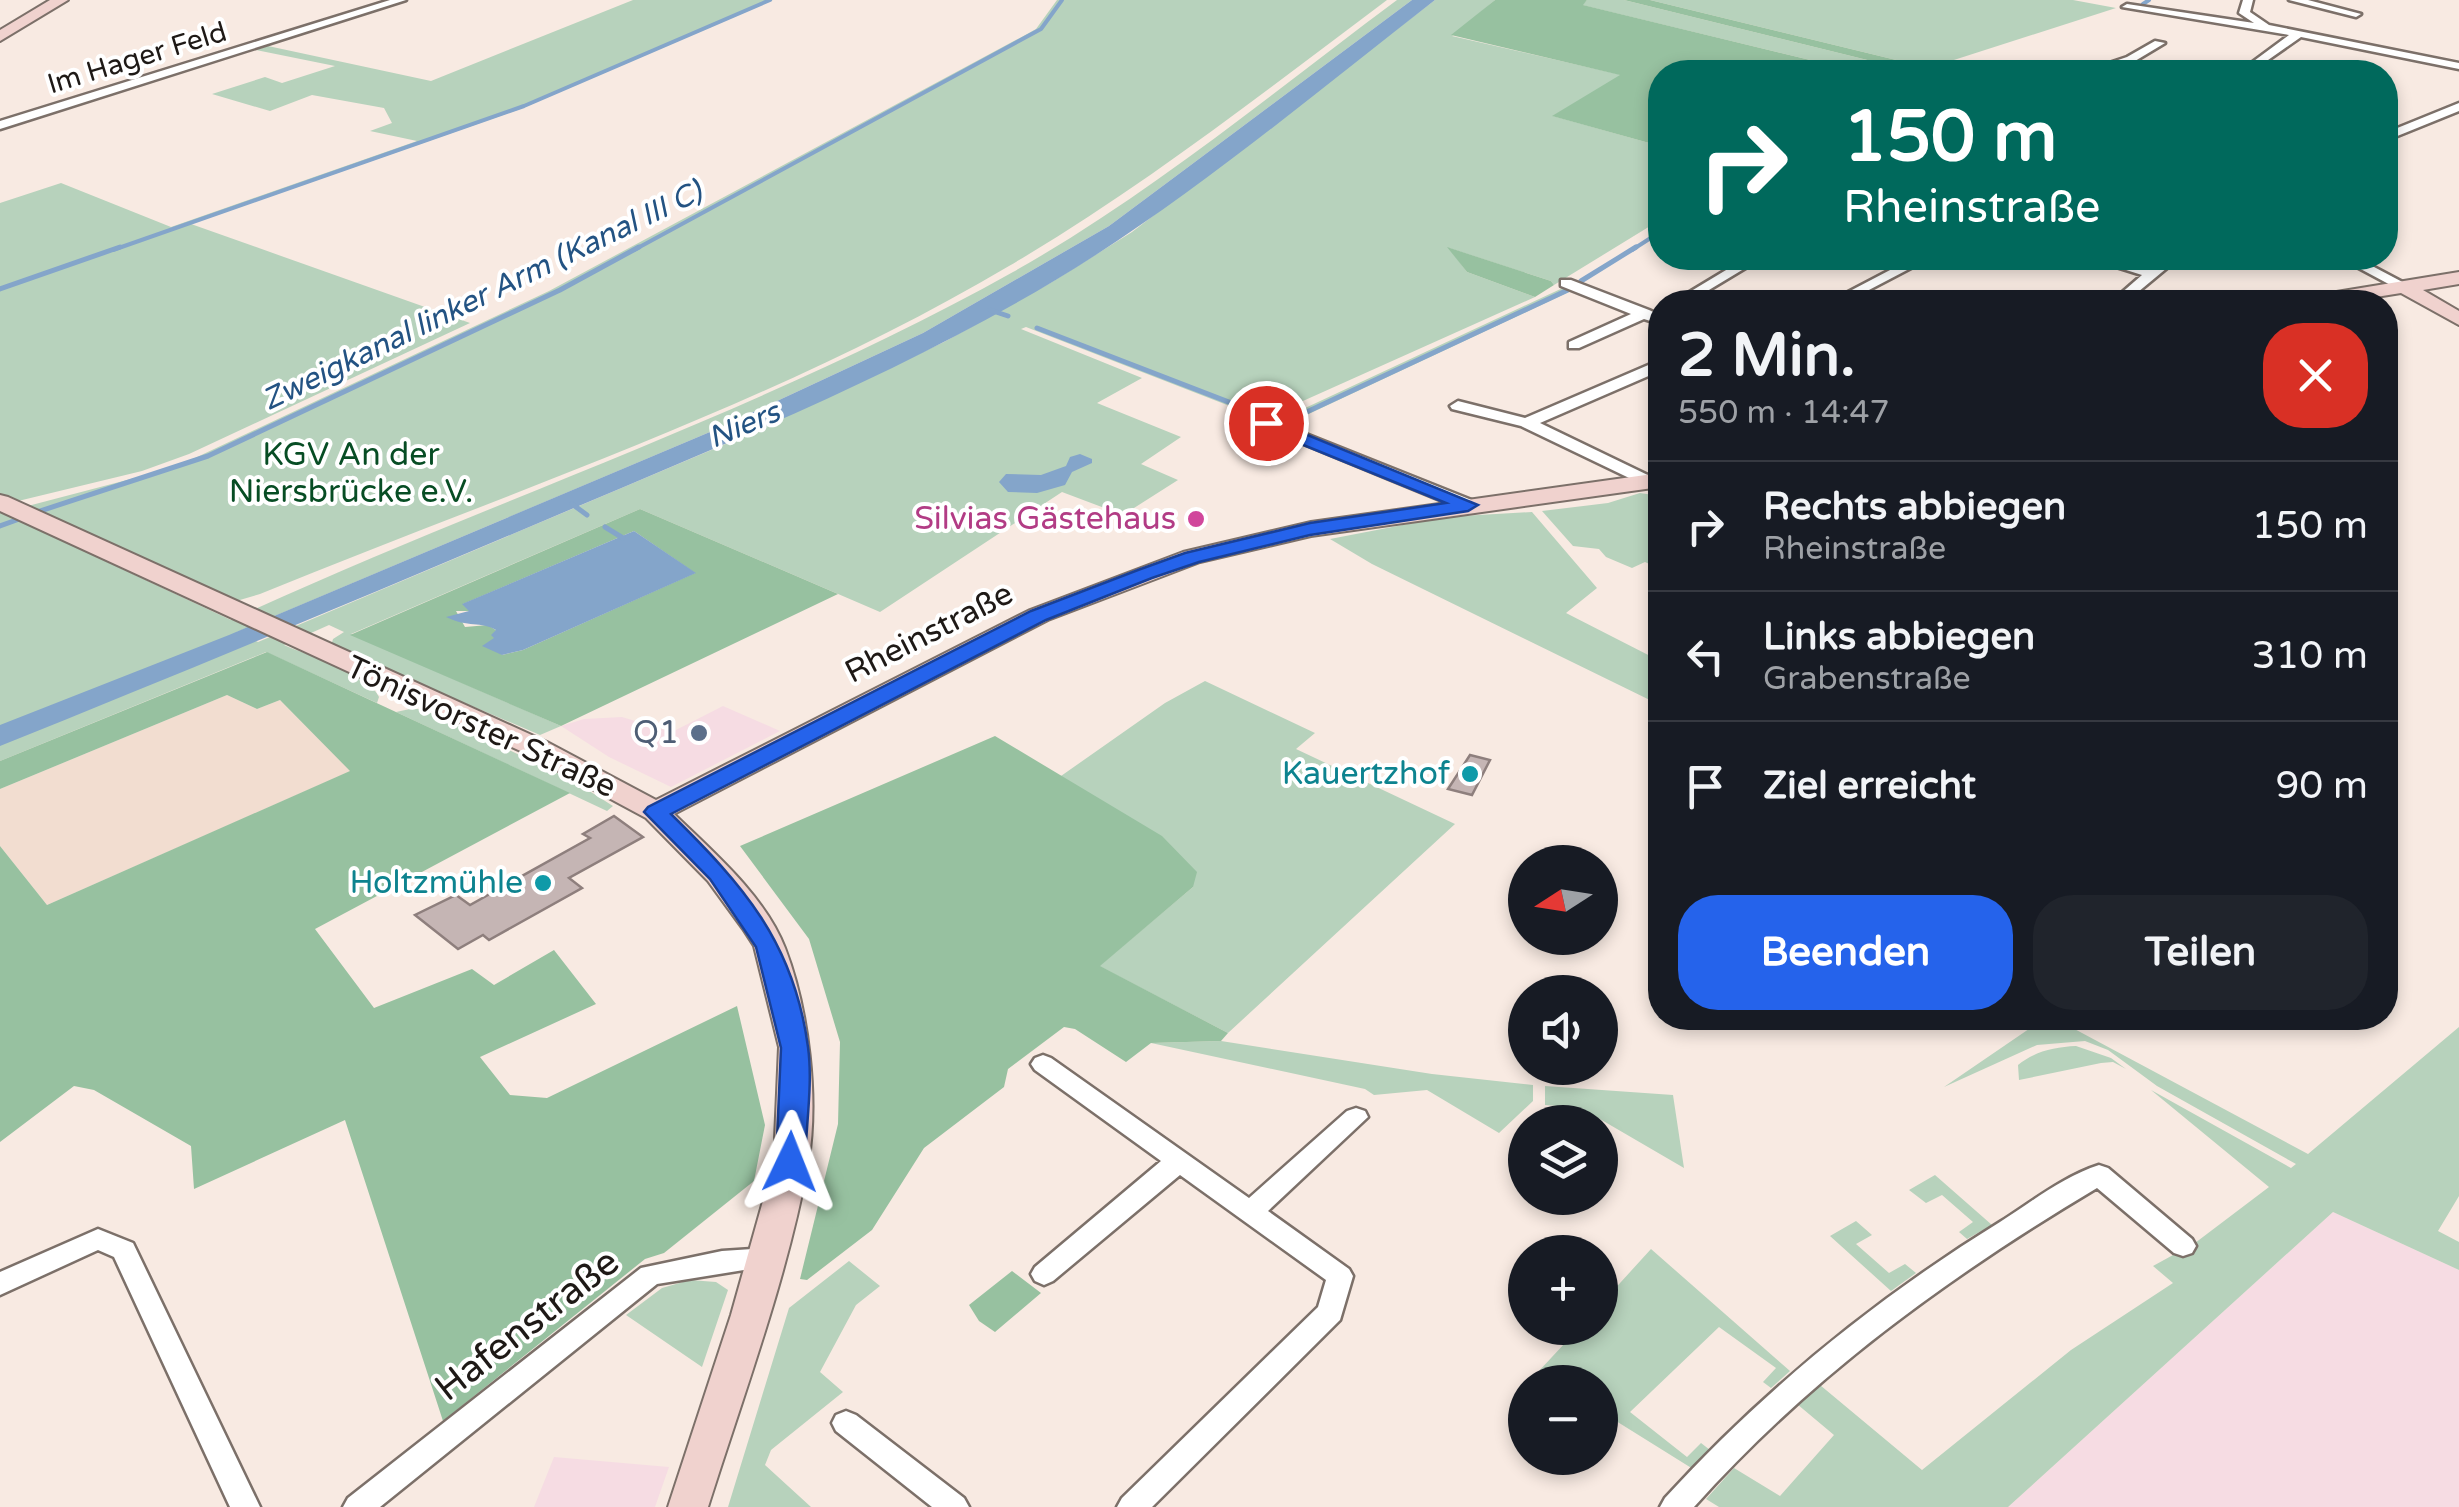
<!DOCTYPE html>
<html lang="de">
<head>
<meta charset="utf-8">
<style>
  :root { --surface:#171b24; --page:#20242c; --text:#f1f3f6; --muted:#9ea1a6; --line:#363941; --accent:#2563eb }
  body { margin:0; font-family:"Varela Round",sans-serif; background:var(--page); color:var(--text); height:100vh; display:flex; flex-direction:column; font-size:38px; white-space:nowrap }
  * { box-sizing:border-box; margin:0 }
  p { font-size:32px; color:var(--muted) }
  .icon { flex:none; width:55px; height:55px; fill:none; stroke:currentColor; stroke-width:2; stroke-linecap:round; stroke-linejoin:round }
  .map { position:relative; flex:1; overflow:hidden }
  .side { position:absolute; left:1648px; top:290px; width:750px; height:740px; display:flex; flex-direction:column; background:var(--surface); border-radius:40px; box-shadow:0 5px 15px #0003 }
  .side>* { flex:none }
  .top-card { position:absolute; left:1648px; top:60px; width:750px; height:210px; border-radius:40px; box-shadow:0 5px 15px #0003; background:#00695c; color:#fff; overflow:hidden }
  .needle { width:65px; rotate:258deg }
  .fabs { position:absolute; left:1508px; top:845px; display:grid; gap:20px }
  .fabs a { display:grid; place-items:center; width:110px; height:110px; border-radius:50%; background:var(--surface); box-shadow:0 5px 15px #0003; font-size:50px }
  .pin { position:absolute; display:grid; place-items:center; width:85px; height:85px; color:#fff; margin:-42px; border:5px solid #fff; border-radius:50%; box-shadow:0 2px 10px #0007 }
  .me { position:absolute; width:110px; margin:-55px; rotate:2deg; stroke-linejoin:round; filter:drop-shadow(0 0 8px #0008) }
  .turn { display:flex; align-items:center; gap:35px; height:210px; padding:0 30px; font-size:45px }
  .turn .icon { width:130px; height:130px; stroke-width:2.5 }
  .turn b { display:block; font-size:70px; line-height:85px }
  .round { display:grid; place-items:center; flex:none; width:105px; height:105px; border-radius:40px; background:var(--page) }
  .head { display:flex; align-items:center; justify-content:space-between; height:170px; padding:0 30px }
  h1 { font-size:60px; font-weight:700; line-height:75px }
  .primary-button { display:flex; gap:20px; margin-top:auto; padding:20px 30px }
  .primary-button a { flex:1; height:115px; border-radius:40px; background:var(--accent); color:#fff; font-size:40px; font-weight:700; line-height:115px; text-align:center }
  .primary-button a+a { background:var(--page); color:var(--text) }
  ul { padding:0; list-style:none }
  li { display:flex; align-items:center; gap:30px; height:130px; padding:0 30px; border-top:2px solid var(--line) }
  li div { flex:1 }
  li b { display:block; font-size:38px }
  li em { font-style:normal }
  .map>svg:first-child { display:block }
  .commercial { fill:#f6dce3 }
  .built { fill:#f2ddd0 }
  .green { fill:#b7d2bc }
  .forest { fill:#97c1a0; fill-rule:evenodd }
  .water { fill:#84a5ca }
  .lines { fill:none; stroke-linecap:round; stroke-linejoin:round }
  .stream-far1 { stroke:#84a5ca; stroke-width:4 }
  .stream { stroke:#84a5ca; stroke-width:5 }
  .building { fill:#c5b5b4; stroke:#8e7f7d; stroke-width:2.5 }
  .street-casing { stroke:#7c7069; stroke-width:5 }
  .secondary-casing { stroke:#7c7069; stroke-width:4 }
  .street { fill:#fff; fill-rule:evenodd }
  .secondary { fill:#f0d2ce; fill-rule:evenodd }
  .route { fill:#2563eb; stroke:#184099; stroke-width:2.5 }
  .hotel-dot { fill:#d1479c; stroke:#fff; stroke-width:4 }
  .service-dot { fill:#5c6f8a; stroke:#fff; stroke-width:4 }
  .culture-dot { fill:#0f9aa8; stroke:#fff; stroke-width:4 }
  .labels { text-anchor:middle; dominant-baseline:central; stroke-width:8; stroke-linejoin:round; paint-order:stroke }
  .far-street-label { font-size:28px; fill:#1e1916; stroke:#fff }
  .far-water-label { font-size:30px; font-style:italic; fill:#235383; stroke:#fff }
  .park-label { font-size:32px; fill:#074d24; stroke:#fff }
  .hotel-label { font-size:32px; fill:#b23c85; stroke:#fff; text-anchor:end }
  .street-label { font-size:32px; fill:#1e1916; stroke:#fff }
  .service-label { font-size:32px; fill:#4e5e75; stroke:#fff; text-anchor:end }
  .culture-label { font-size:32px; fill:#0d838f; stroke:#fff; text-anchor:end }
  .near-street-label { font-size:38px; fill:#1e1916; stroke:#fff }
</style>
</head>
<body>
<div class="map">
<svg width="2459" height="1507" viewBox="0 0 2459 1507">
  <rect width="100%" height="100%" fill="#f8eae2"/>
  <path class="commercial" d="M 723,706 L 780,731 L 671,787 L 609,757 L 561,726 L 584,719 L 622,717 L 672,732 Z
    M 2333,1212 L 2459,1270 L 2459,1507 L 2008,1507 Z
    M 554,1457 L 669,1467 L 655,1507 L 534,1507 Z"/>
  <path class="built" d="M 227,695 L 257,709 L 280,700 L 351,771 L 47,905 L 0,846 L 0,789 Z"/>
  <path class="green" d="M 633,0 L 773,0 L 520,109 L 191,224 L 470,323 L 189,454 L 142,471 L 14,502 L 0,495 L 0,203 L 61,183 L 171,227 L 417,141 L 370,131 L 392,123 L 384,108 L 312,95 L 270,111 L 212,94 L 265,77 L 282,83 L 335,66 L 256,50 L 268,46 L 431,81 Z
    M 1057,0 L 1387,0 C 1264,92 1142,188 1009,266 C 776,404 509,492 260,594 L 233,602 L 24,523 L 231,620 C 491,500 763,412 1013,272 C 1150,195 1272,93 1397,0 L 1412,0 L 1109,226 L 923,333 L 717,429 L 237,632 L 258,642 L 742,437 L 944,342 L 1052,282 L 1132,232 L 1435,0 L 1495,0 L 1452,36 L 1622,75 L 1553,116 L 1660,146 L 1660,220 L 1554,285 L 1551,281 L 1449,248 L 1467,272 L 1535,297 L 1263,419 L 1026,327 L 1021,329 L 1142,378 L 1097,403 L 1181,437 L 1141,464 L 1178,480 L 1123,515 L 1062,492 L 880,612 L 640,509 L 351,634 L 561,726 L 540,735 L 331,646 L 333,639 L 344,632 L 329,625 L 284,645 C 309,656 368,673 379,697 L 377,703 L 266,652 L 0,761 L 0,512 L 13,518 L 30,511 L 24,507 L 146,475 L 195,458 L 549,291 L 1027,34 L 1036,29 Z
    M 1587,0 L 1624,0 L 1916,72 L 1860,72 L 1582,5 Z
    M 1650,0 L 2073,0 L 2116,8 L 1929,68 Z
    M 1567,286 L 1575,289 L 1281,427 L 1273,423 Z
    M 1640,493 L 1660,496 L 1660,569 L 1645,562 L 1632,568 L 1606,557 L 1599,549 L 1573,546 L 1542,511 L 1608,503 Z
    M 1532,512 L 1597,588 L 1566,613 L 1660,661 L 1660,705 L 1372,564 L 1330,539 L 1444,517 Z
    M 1205,681 L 1315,733 L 1296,749 L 1455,824 L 1228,1033 L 1099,966 L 1193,887 L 1061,776 L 1165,703 Z
    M 410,709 L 423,709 L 572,780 L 613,806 L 607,811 L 396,712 Z
    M 2045,1018 L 2054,1018 L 2308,1154 L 2459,1027 L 2459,1196 L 2438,1231 L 2459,1242 L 2459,1270 L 2333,1212 L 2008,1507 L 1719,1507 L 1706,1499 L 1734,1468 L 1780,1496 L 1834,1435 L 1797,1404 L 1820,1385 L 1922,1470 L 2071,1350 L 2173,1283 L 2153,1266 L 2195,1243 L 2269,1187 L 2151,1090 L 2291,1168 L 2296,1164 L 2157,1086 L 2108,1050 L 2085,1041 L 2037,1045 L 1944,1087 Z
    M 1221,1041 L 1432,1074 L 1533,1085 L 1533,1101 L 1499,1133 L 1427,1090 L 1374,1095 L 1365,1089 L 1151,1043 Z
    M 2076,1046 L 2111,1058 L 2126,1069 L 2113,1062 L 2101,1063 L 2019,1080 L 2018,1065 C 2035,1051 2055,1047 2076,1046 Z
    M 1545,1086 L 1673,1095 L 1684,1168 L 1581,1108 L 1545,1105 Z
    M 1935,1175 L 1992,1225 L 1967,1239 L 1959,1232 L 1973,1222 L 1942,1195 L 1926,1203 L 1909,1190 Z
    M 1856,1221 L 1872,1235 L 1856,1244 L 1889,1273 L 1905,1264 L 1916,1273 L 1891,1291 L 1830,1236 Z
    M 1651,1249 L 1790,1371 L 1771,1388 L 1763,1382 L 1776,1368 L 1719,1327 L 1630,1412 L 1687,1457 L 1701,1443 L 1710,1450 L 1693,1469 L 1600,1411 L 1600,1382 L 1554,1382 L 1538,1372 L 1579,1328 L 1600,1328 L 1600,1305 Z
    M 849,1261 L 880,1286 L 856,1305 L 820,1372 L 843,1392 L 771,1450 L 765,1465 L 811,1507 L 728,1507 L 789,1308 Z
    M 690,1280 L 716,1282 L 728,1290 L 702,1367 L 626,1315 L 662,1288 Z"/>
  <path class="forest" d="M 1495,0 L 1587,0 L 1583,5 L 1860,72 L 1660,72 L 1660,146 L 1552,116 L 1620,75 L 1451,35 Z
    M 1624,0 L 1650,0 L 1929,68 L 1916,72 Z
    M 1447,247 L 1551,281 L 1554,285 L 1535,297 L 1467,272 Z
    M 640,509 L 838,594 L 561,726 L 350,635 ZM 634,531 L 695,573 L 523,650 L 502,655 L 495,637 L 497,631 L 488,625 L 465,627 L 456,611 L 470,611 L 463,604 Z
    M 267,652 L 570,793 L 315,929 L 374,1008 L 472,969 L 494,985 L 554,950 L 596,1004 L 480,1057 L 510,1095 L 547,1098 L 737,1006 L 765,1125 L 754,1181 L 664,1253 L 645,1259 L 443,1421 L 345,1120 L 194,1189 L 191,1146 L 94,1090 L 74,1086 L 0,1142 L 0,846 L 47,905 L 350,771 L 280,700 L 257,709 L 227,695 L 0,789 L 0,761 Z
    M 995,736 L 1162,836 L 1197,872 L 1193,887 L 1100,966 L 1228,1033 L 1221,1041 L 1151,1043 L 1126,1062 L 1075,1029 L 1064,1027 L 1008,1069 L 1004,1087 L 924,1148 L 872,1230 L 807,1280 L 800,1279 L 838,1124 L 840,1042 L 809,939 L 740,846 Z
    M 1012,1271 L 1041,1293 L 995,1332 L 979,1321 L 969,1305 Z"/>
  <path class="water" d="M 1412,0 L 1435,0 C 1311,96 1189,200 1054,281 C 902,372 737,439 574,508 C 383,589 192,669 0,746 L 0,725 L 229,635 L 717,429 L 923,333 L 1109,226 Z
    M 1080,454 L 1092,459 L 1092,463 L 1072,472 L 1065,485 L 1037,493 L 1008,492 L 999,482 L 1006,474 L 1041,475 L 1066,466 L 1070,457 Z
    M 634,531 L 696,573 L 523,650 L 502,655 L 482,646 L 494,638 L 491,635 L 496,630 C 481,621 468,628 446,617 L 469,611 L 462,604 Z"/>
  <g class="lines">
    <path class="stream-far1" d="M 2143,4 L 2149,0
      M 113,250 L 524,106 L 770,0
      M 634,250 L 1041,29 L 1062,0
      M 1632,250 L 1660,232"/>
    <path class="stream" d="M 1581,281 L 1636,247
      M 0,289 L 120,247
      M 990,310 L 1008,316
      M 1037,328 L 1283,423 L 1570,289
      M 572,504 L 587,515
      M 34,513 L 208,456 L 560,290 L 639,247
      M 0,526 L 22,518
      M 605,527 L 623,538"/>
  </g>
  <path class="building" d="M 1470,755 L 1490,760 L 1472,795 L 1448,789 Z
    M 614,816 L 643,837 L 569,878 L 582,888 L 489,940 L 483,935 L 458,949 L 415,915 L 456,895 L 470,905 L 590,838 L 583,834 Z"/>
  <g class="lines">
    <defs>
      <path id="street" d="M 390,0 L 406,0 L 0,129 L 0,121 Z
        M 2243,0 L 2253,0 L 2250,12 L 2269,25 L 2459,63 L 2459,69 L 2301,37 L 2251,72 L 2239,72 L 2289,35 L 2122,7 L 2127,4 L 2254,23 L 2239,13 Z
        M 2289,0 L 2308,0 L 2361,14 L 2356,17 Z
        M 2155,41 L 2165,43 L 2135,61 L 2113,68 L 2120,72 L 2104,72 L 2094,68 L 2127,57 Z
        M 1928,68 L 1938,70 L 1940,72 L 1923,72 Z
        M 2459,103 L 2459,111 L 2385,141 L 2385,133 Z
        M 1746,258 L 1762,258 L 1689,302 L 1673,302 Z
        M 1913,258 L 1930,258 L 1846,302 L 1829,302 Z
        M 2088,258 L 2109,258 L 2150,269 L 2164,258 L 2179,258 L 2126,302 L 2111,302 L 2142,275 Z
        M 2340,258 L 2357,258 L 2410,286 L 2398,289 Z
        M 1561,280 L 1571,280 L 1649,310 L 1660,315 L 1660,324 L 1644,319 L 1579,348 L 1569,348 L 1569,342 L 1631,314 L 1561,286 Z
        M 1660,360 L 1660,371 L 1540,423 L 1656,479 L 1656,487 L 1650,488 L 1521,426 L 1452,409 L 1450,406 L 1458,401 L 1525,418 Z
        M 1266,418 L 1474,501 L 1476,505 L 1474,509 L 1462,509 L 1260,426 L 1260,420 Z
        M 1043,1055 L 1051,1058 L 1249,1198 L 1347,1111 L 1356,1108 L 1365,1111 L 1368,1117 L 1268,1211 L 1349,1269 L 1353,1276 L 1340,1320 L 1152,1507 L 1117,1507 L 1122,1498 L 1318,1307 L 1326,1280 L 1180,1175 L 1053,1281 L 1044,1285 L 1035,1281 L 1031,1274 L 1035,1267 L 1161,1161 L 1035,1070 L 1031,1064 L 1035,1058 Z
        M 2099,1165 L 2108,1168 L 2192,1239 L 2196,1246 L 2192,1253 L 2183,1256 L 2174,1253 L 2097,1188 C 1948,1277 1810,1377 1694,1507 L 1660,1507 L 1665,1498 C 1764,1390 1875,1299 2000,1222 C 2030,1203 2064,1176 2099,1165 Z
        M 98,1229 L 133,1243 L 260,1507 L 230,1507 L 114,1257 L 98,1250 L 0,1295 L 0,1272 Z
        M 766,1248 L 775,1251 L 779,1258 L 775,1265 L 657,1284 L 380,1507 L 343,1507 L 348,1498 L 641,1268 L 722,1251 Z
        M 846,1411 L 856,1415 L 964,1498 L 969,1507 L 932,1507 L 836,1431 L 832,1423 L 836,1415 Z"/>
      <path id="secondary" d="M 50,0 L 68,0 L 0,41 L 0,30 Z
        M 2459,272 L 2459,284 L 2423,290 L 2459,311 L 2459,325 L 2401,293 L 2345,302 L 2302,302 L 2312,296 Z
        M 1660,473 L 1660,487 L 1311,536 L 1200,562 L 1048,620 L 674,814 C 713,852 765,896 785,948 C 809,1010 819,1099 808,1164 C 787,1279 743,1396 708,1507 L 668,1507 L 731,1315 L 774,1162 L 779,1047 L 754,946 L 743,929 L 708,881 L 646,818 L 527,754 L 0,511 L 0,495 L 8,497 L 547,742 L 656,800 L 1030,610 L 1183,552 L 1311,522 Z"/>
    </defs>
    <use href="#street" class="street-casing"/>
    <use href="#secondary" class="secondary-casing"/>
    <use href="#street" class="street"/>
    <use href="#secondary" class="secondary"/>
  </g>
  <path class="route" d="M 1266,418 L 1478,505 L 1468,511 L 1310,535 L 1199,562 L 1152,578 L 1046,620 L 671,814 C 743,885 794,942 808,1047 C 813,1083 806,1125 805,1162 L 801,1169 L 790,1172 L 780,1169 L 776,1162 L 781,1048 L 756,947 L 710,879 L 644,812 L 648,807 L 1031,611 L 1138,570 L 1185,553 L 1310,523 L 1446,503 L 1259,427 L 1259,419 Z"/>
  <circle class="hotel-dot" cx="1196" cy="519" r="10"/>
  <circle class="service-dot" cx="699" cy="733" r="10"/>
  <g class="culture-dot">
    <circle cx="1470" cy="774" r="10"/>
    <circle cx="543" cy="883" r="10"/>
  </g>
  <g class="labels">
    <g class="far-street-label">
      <text transform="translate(137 58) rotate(-17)">Im Hager Feld</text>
    </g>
    <g class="far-water-label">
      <text transform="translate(482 296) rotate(-26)">Zweigkanal linker Arm (Kanal III C)</text>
      <text transform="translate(744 425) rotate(-23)">Niers</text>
    </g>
    <g class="park-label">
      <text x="351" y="455">KGV An der<tspan x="351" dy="37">Niersbrücke e.V.</tspan></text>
    </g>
    <g class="hotel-label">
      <text x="1176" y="519">Silvias Gästehaus</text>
    </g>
    <g class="street-label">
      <text transform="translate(929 633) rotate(-27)">Rheinstraße</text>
      <text transform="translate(481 727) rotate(25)">Tönisvorster Straße</text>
    </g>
    <g class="service-label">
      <text x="679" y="733">Q1</text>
    </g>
    <g class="culture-label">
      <text x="1450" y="774">Kauertzhof</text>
      <text x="523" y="883">Holtzmühle</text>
    </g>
    <g class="near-street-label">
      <text transform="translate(527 1325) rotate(-38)">Hafenstraße</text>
    </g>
  </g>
</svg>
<div class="fabs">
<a><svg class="needle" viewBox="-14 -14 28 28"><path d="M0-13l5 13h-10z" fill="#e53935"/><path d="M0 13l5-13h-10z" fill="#9ea1a6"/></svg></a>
<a><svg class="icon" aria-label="sound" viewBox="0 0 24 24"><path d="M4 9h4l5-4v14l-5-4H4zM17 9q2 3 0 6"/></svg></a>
<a><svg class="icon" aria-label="layers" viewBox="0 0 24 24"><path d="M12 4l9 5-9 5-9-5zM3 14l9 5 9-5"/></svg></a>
<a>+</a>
<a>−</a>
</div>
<div class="pin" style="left:1266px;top:423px;background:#d93025"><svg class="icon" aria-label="arrive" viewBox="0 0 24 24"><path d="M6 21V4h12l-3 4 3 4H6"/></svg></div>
<svg class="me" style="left:790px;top:1162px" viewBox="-20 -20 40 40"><path d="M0-17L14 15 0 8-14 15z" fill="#2563eb" stroke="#fff" stroke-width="4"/></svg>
<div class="top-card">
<div class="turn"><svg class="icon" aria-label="right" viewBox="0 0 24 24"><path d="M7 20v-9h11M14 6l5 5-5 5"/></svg><div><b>150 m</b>Rheinstraße</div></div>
</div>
<section class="side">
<div class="head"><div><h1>2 Min.</h1><p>550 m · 14:47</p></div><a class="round" style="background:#d93025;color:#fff"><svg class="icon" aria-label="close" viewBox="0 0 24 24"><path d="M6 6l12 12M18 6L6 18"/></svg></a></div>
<ul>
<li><svg class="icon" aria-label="right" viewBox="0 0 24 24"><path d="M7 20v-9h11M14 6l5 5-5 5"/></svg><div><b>Rechts abbiegen</b><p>Rheinstraße</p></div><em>150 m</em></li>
<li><svg class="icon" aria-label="left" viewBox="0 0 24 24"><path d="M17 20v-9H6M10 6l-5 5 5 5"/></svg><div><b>Links abbiegen</b><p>Grabenstraße</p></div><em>310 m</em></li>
<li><svg class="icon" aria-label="arrive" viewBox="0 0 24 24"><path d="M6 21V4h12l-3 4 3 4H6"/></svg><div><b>Ziel erreicht</b></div><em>90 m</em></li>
</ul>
<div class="primary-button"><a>Beenden</a><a>Teilen</a></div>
</section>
</div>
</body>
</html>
